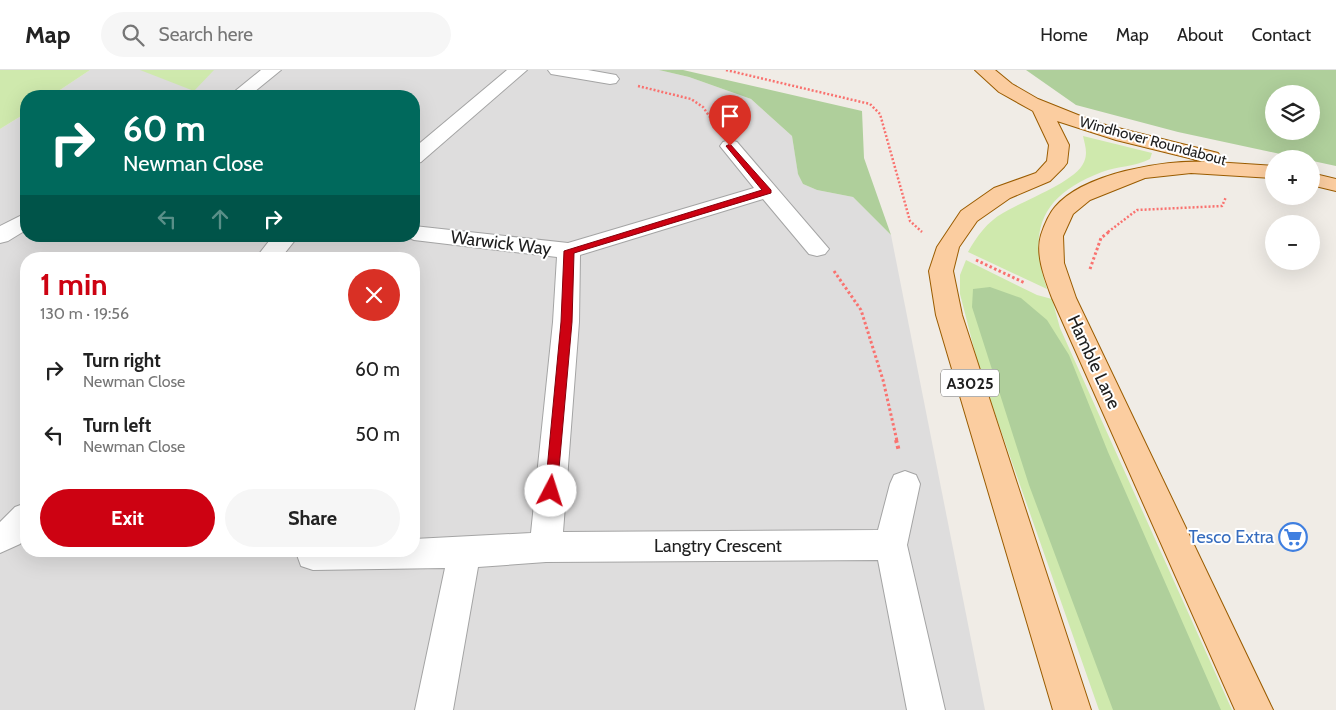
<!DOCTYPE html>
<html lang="en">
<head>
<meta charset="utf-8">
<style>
  :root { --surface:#fff; --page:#f6f6f6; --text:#222; --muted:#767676; --line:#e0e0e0; --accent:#cd0212 }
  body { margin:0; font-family:Cabin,sans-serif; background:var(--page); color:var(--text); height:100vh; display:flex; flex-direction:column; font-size:19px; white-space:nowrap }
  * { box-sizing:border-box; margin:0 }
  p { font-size:16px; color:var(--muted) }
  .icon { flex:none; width:28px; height:28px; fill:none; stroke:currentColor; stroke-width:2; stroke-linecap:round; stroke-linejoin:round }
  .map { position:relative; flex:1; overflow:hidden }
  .details { position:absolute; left:20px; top:182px; width:400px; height:305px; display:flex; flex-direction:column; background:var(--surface); border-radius:20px; box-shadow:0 5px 20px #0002 }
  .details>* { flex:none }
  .top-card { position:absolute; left:20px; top:20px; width:400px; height:152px; border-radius:20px; box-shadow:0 5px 20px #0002; background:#00695c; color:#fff; overflow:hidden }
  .tools { position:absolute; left:1265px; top:15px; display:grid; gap:10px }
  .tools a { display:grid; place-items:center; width:55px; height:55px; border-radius:50%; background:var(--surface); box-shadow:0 5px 20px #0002; font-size:25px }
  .pin { position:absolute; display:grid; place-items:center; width:42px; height:42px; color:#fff; margin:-51px -21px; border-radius:50% 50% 50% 0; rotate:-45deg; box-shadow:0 0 5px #0007 }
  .pin .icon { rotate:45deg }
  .me { position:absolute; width:55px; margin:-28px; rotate:5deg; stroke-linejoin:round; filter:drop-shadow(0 0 4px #0008) }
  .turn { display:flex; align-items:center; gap:18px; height:105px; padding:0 20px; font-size:22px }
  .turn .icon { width:65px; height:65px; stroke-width:2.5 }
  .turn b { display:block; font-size:35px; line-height:42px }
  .lanes { display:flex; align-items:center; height:48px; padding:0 20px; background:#0003; justify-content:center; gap:25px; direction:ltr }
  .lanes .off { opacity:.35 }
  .round { display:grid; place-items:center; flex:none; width:52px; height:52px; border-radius:26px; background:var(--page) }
  .summary { display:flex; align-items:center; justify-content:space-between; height:85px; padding:0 20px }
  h1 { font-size:30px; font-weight:700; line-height:38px; color:var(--accent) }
  .action { display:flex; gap:10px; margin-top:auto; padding:10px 20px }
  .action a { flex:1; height:58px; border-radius:30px; background:var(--accent); color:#fff; font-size:20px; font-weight:700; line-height:58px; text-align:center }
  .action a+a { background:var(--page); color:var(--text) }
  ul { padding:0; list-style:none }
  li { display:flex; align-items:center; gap:15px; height:65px; padding:0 20px }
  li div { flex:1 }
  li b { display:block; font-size:19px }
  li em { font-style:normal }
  header { display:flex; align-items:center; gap:30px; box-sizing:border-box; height:70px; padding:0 25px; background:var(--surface); border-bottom:1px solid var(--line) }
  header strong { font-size:24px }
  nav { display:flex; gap:28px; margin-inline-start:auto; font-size:18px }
  .search { width:350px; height:45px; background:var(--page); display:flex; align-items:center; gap:12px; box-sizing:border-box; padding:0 18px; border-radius:28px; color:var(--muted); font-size:19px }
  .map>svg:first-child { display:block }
  .residential { fill:#dedddd; fill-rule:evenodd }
  .grass { fill:#cfe9ad }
  .forest { fill:#afcf9b; fill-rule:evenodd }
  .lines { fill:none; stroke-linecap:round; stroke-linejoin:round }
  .minor-casing { stroke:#a4a4a4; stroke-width:2 }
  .major-casing { stroke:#9a5c01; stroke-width:2 }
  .path-far2 { stroke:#f9726f; stroke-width:2.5; stroke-dasharray:2 2; stroke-linecap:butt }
  .path-far1 { stroke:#f9726f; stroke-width:3; stroke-dasharray:2.5 2.5; stroke-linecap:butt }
  .path { stroke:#f9726f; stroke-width:4; stroke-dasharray:3 3; stroke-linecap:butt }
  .minor { fill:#fff; fill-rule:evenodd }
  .major { fill:#fbcda0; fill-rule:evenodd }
  .route { fill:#cd0212; stroke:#85010c }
  .labels { text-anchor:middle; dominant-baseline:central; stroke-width:4; stroke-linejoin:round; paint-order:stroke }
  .far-street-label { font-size:15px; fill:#202020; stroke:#fff }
  .shield { fill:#fff; stroke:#636363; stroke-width:1 }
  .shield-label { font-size:16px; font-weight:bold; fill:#202020 }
  .street-label { font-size:18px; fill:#202020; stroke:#fff }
  .shop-label { font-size:18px; fill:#366cbe; stroke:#fff; text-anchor:end }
</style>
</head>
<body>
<header>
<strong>Map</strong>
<div class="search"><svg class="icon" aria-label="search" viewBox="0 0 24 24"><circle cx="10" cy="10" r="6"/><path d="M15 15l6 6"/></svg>Search here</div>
<nav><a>Home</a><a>Map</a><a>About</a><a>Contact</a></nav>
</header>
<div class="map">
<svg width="1336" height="640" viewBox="0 0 1336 640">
  <rect width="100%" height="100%" fill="#f0ece6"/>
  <path class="residential" d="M 90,0 L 659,0 L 689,7 L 751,29 L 792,66 L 798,103 L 803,114 L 817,120 L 853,127 L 891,165 L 985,640 L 0,640 L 0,59 L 26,43 L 26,166 L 414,166 L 414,26 L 51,26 ZM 26,189 L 414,189 L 414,481 L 26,481 Z"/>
  <path class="grass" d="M 0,0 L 90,0 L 51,26 L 26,26 L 26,43 L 0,59 Z
    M 140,0 L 214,0 L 194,21 Z
    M 1083,66 L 1152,83 L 1150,89 C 1135,97 1118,96 1102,102 C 1042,125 1027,159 1047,219 L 968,182 C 977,166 987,152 1003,143 C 1022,131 1076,112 1084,92 C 1088,83 1085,75 1083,66 Z
    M 966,190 L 1037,225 L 1052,229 L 1060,258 L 1232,640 L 1099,640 L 979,298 L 960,224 L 960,205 Z"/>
  <path class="forest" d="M 659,0 L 683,0 L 862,41 L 864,88 L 891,165 L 853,127 L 817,120 L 803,114 L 798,104 L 792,66 L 751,29 L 689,7 Z
    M 1026,0 L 1336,0 L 1336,96 L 1178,62 L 1076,35 ZM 1274,24 L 1311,24 L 1311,61 L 1274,61 Z
    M 990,217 L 1021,228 L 1047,250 L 1069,285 L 1108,382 L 1221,640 L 1113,640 L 1029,415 L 972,237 L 973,219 Z"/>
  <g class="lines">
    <defs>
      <path id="minor" d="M 261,0 L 281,0 L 249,26 L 229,26 Z
        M 507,0 L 527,0 L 421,92 L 414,94 L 414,78 Z
        M 548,0 L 588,0 L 616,5 L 619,9 L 616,13 L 610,14 L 557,5 L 551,4 Z
        M 730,70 L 737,72 L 829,179 L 825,184 L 817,186 L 809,184 L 763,129 L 580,185 L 579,252 L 563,462 L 878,460 L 890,414 L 894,405 L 905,401 L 916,405 L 920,414 L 907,475 L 945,640 L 907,640 L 878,490 L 546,492 L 478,497 L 453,640 L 415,640 L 445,498 L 313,500 L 301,496 L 297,485 L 298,481 L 414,481 L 414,469 L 531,463 L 553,252 L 557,187 L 414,170 L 405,166 L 414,166 L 414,156 L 568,173 L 754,118 L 720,76 L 723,72 Z
        M 26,143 L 26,160 L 8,171 L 0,173 L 0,156 Z
        M 273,166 L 295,166 L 296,169 L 280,189 L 255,189 Z
        M 26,433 L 26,468 L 20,474 L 0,483 L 0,452 L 15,437 Z"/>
      <path id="major" d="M 975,0 L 995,0 L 1012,14 L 1038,29 L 1098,53 L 1218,83 L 1221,87 L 1214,92 L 1274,96 L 1274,108 L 1191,103 L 1145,108 L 1090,130 L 1073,144 L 1063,166 L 1064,193 L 1076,228 L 1273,640 L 1235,640 L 1052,228 C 1045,209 1035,185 1041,165 C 1044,156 1049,144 1055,137 C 1082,104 1164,89 1205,92 L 1116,70 L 1057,51 L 1069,75 L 1067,93 L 1064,97 L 1050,111 L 1010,128 L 977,151 L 959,177 L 953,201 L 962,245 L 1091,640 L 1053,640 L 936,245 L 929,201 L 937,177 L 961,141 L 994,118 L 1036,103 L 1047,91 L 1049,75 L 1033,41 L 999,22 Z
        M 1311,103 L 1336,109 L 1336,121 L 1311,115 Z"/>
    </defs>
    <use href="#minor" class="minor-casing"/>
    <use href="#major" class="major-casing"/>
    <path class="path-far2" d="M 726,0 L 870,34 L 880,44 L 910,151 L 922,162
      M 638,16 L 691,29 L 703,37 L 714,53
      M 1278,128 L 1299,133
      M 1108,162 L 1137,140 L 1222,136 L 1226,127"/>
    <path class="path-far1" d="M 976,190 L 1025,213
      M 1090,199 L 1101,168 L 1110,161
      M 834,201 L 861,240 L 883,310 L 897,371"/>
    <path class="path" d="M 896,370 L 899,381"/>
    <use href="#minor" class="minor"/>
    <use href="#major" class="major"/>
  </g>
  <path class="route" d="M 730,74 L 771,120 L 771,123 L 574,183 L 572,252 L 557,421 L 555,424 L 547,424 L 545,421 L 561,252 L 564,181 L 762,120 L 726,76 Z"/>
  <defs>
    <symbol id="supermarket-ring" viewBox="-11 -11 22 22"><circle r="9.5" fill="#fff" stroke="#3f7fe0" stroke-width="1.5"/><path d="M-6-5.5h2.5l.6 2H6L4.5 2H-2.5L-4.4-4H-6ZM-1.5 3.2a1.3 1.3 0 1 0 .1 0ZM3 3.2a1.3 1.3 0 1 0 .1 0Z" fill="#3f7fe0"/></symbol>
  </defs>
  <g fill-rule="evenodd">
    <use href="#supermarket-ring" x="1277" y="451" width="32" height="32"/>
  </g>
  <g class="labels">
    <g class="far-street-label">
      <text transform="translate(1153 71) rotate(15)">Windhover Roundabout</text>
    </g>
    <rect class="shield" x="941" y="299.5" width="58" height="27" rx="4"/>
    <g class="shield-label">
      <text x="970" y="313">A3025</text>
    </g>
    <g class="street-label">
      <text transform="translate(501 173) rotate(7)">Warwick Way</text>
      <text transform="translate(1094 292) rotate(65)">Hamble Lane</text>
      <text x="718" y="476">Langtry Crescent</text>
    </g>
    <g class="shop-label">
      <text x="1274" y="467">Tesco Extra</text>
    </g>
  </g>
</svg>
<div class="tools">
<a><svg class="icon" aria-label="layers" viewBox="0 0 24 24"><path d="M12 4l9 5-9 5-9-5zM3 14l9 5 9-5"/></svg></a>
<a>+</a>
<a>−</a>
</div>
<div class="pin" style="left:730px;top:76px;background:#d93025"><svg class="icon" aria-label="arrive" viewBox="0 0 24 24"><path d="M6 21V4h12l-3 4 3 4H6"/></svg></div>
<svg class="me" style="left:551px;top:421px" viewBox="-20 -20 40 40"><circle r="19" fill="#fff"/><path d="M0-13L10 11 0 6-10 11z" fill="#cd0212"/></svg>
<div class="top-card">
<div class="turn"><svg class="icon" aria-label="right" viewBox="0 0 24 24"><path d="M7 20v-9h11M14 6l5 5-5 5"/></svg><div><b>60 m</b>Newman Close</div></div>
<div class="lanes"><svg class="icon off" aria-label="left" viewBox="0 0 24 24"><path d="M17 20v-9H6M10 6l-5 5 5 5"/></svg><svg class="icon off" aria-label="ahead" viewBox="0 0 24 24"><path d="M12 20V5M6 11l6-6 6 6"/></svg><svg class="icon" aria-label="right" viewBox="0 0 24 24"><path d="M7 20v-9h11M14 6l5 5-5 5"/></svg></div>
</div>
<section class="details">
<div class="summary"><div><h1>1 min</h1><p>130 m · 19:56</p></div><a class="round" style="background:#d93025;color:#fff"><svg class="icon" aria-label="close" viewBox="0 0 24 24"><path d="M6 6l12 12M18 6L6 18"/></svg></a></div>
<ul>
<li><svg class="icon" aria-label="right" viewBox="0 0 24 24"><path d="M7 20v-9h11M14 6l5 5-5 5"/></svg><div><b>Turn right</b><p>Newman Close</p></div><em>60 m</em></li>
<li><svg class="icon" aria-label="left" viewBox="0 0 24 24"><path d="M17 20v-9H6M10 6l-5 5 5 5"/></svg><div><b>Turn left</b><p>Newman Close</p></div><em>50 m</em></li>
</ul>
<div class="action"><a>Exit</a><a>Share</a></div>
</section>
</div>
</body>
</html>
